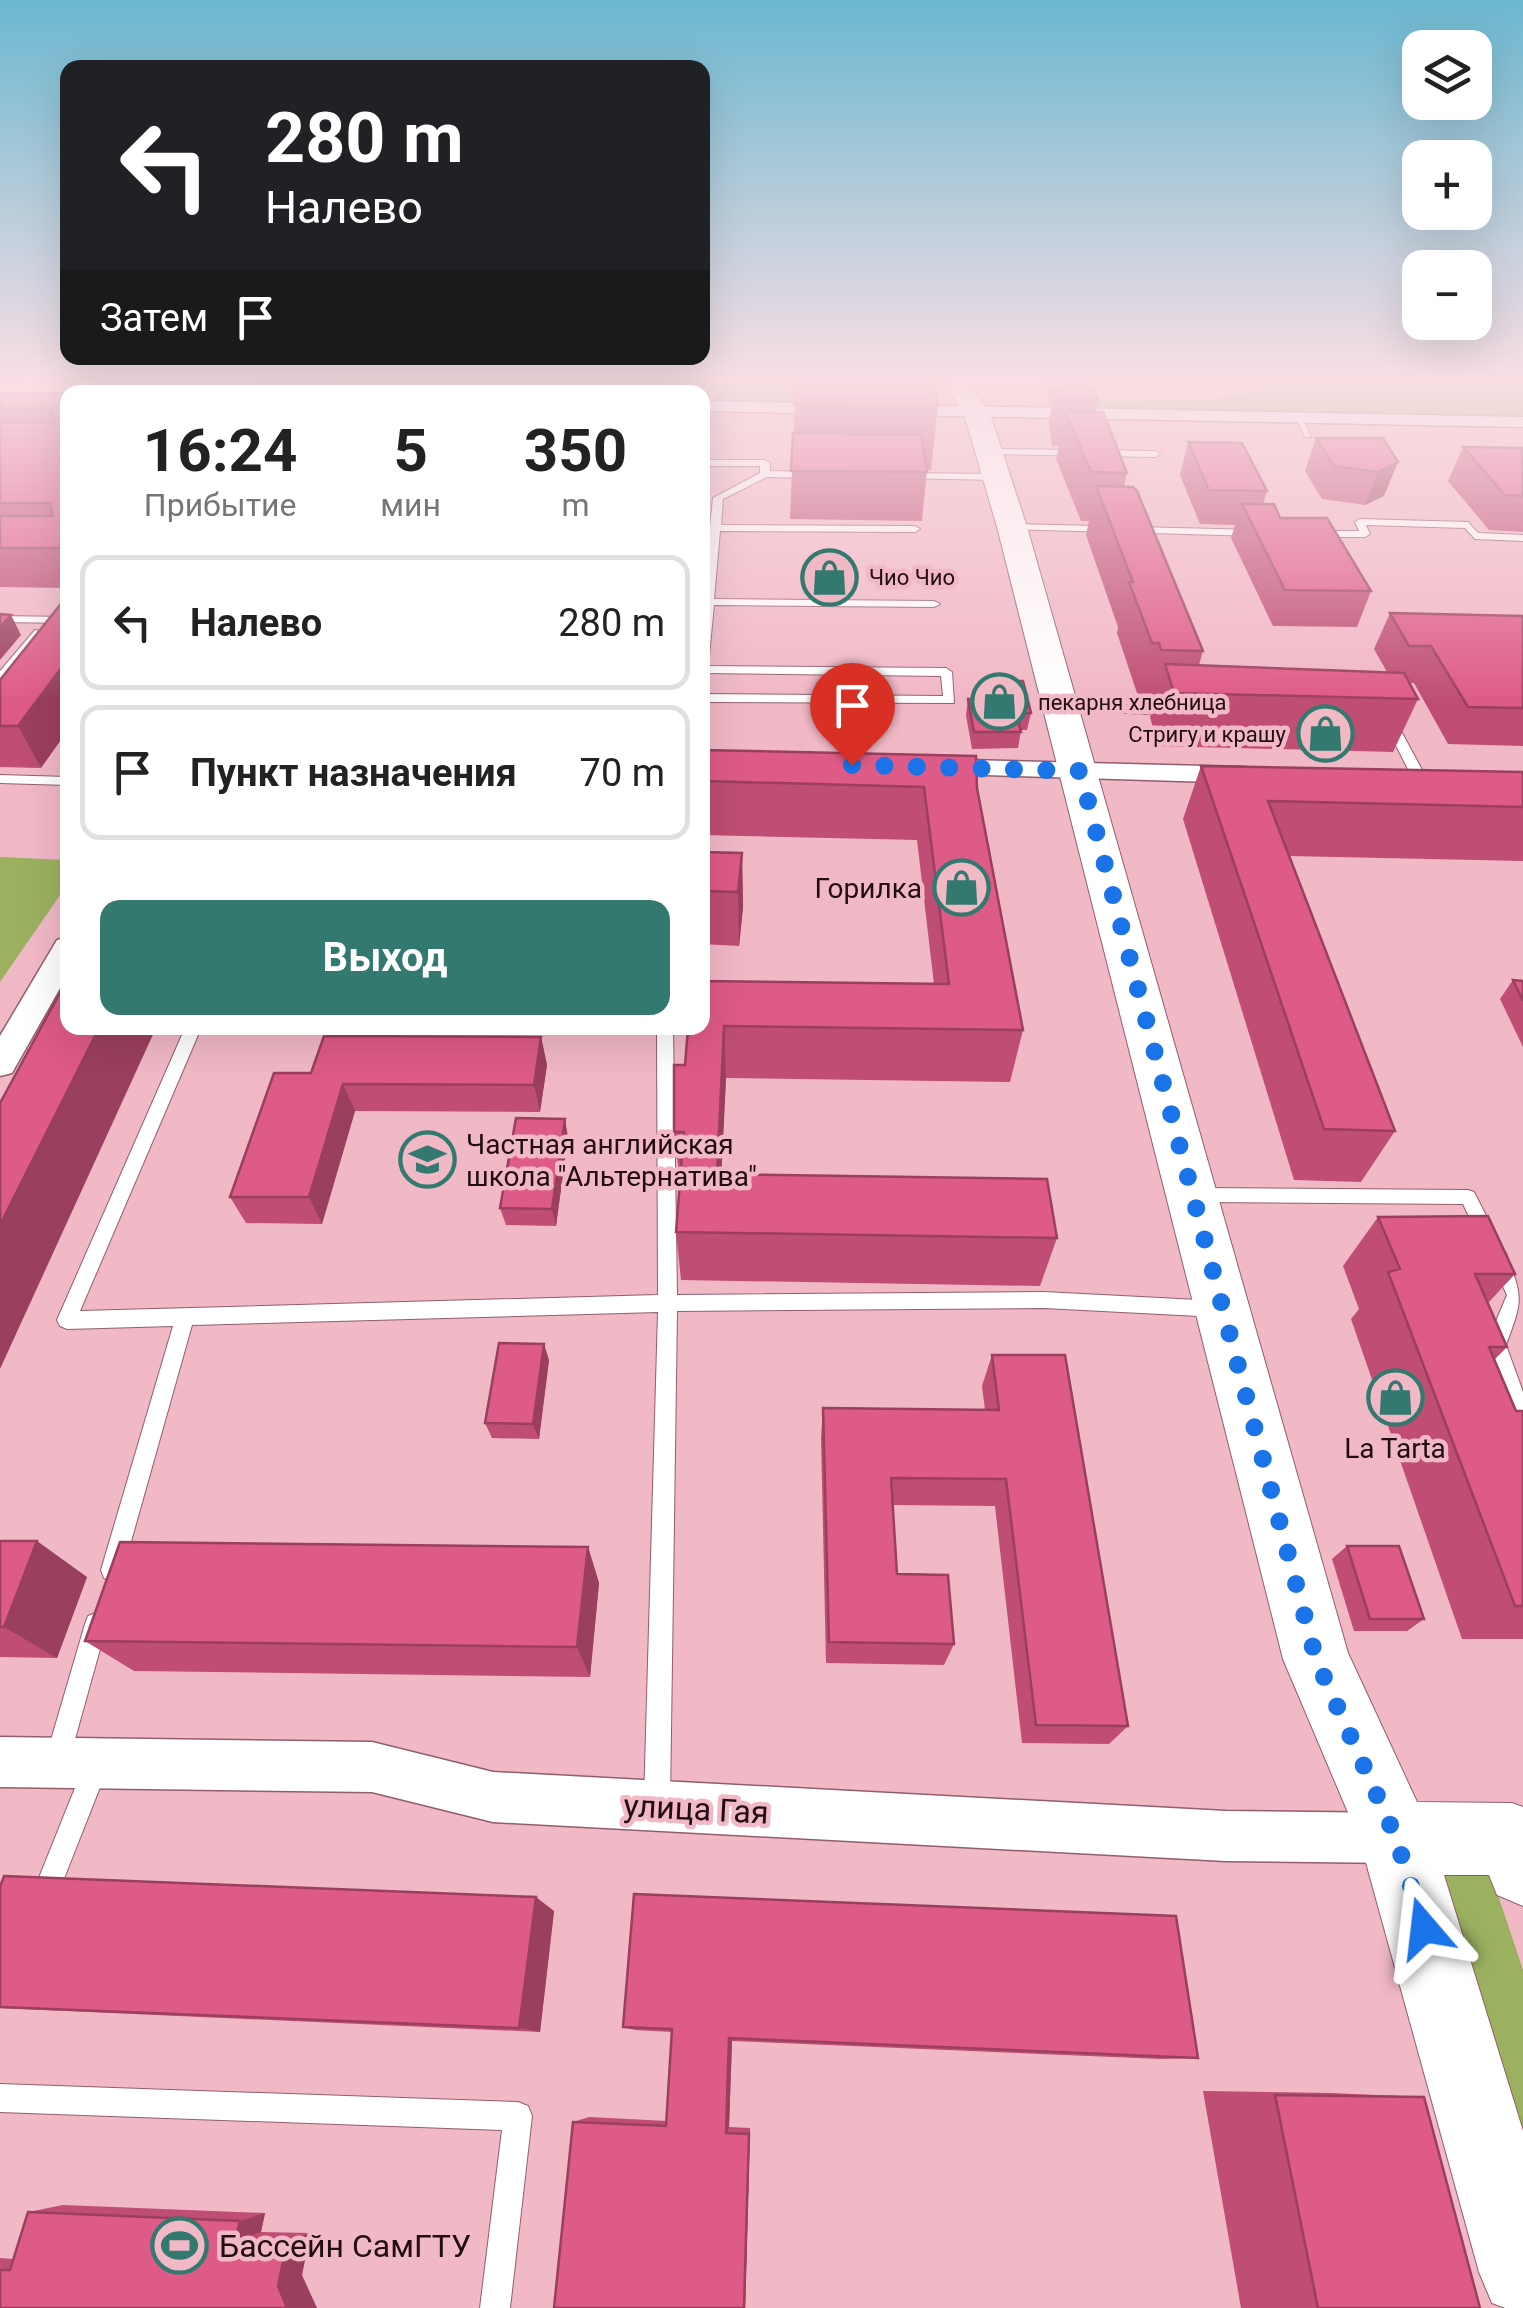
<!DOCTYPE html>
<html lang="ru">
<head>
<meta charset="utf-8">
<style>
  :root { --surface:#fff; --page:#f2f2f2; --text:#222; --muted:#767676; --line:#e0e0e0; --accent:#34796f }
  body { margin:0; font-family:Roboto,sans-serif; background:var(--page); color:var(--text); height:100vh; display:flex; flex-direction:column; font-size:38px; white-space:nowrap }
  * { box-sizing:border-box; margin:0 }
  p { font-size:32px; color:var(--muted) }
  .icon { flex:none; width:55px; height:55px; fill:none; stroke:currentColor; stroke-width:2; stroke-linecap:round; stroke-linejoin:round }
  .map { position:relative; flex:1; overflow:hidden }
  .sheet { position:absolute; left:60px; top:385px; width:650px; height:650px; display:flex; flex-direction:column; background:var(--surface); border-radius:20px; box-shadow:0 10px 40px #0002 }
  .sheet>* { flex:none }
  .top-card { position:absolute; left:60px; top:60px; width:650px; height:305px; border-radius:20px; box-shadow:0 10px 40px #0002; background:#202124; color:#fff; overflow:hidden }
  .buttons { position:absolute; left:1402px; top:30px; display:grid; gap:20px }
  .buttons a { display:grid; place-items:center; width:90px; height:90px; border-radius:20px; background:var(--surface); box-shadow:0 10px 40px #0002; font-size:50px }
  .pin { position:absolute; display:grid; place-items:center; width:85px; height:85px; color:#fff; margin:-102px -42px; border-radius:50% 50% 50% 0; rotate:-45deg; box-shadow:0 0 10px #0007 }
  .pin .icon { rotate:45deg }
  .me { position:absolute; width:110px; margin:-55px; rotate:343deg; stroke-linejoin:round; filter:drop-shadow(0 0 8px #0008) }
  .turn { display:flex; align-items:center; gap:35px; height:210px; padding:0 40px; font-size:45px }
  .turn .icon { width:130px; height:130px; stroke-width:2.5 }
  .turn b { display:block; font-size:70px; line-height:85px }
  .then { display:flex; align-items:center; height:95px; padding:0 40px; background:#0003; gap:20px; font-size:38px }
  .eta { display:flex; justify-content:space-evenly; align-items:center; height:170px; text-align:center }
  .eta b { font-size:60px; font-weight:700; line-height:70px }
  .cta { display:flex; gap:20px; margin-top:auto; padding:20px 40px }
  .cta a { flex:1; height:115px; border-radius:20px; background:var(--accent); color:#fff; font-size:40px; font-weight:700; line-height:115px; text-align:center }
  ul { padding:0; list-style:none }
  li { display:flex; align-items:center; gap:30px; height:135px; margin:0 20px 15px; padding:0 20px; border:5px solid var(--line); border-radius:20px }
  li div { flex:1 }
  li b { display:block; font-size:38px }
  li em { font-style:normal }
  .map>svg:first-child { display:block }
  .green { fill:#9bb160 }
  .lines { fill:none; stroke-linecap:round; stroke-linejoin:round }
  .lane-casing { stroke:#915e6c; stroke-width:2 }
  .street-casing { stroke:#915e6c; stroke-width:3 }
  .secondary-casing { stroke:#915e6c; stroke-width:2 }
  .primary-casing { stroke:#915e6c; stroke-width:3 }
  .lane { fill:#fff; fill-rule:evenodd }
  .street { fill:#fff; fill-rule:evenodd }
  .secondary { fill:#fff; fill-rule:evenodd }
  .primary { fill:#fff; fill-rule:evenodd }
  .wall { fill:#bf4d74 }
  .shaded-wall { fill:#9b3f5e }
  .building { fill:#de5a87; stroke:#9b3f5e; stroke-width:2.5 }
  .route { stroke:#1a73e8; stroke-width:18; stroke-dasharray:0 32.4 }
  .labels { text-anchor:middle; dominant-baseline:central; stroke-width:9; stroke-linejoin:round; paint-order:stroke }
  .far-poi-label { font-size:22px; fill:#210d13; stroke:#f1b8c6; text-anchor:start }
  .poi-label { font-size:28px; fill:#210d13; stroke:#f1b8c6; text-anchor:end }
  .near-street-label { font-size:32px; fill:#210d13; stroke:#f1b8c6 }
  .near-poi-label { font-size:32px; fill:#210d13; stroke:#f1b8c6; text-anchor:start }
</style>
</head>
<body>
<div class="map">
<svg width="1523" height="2308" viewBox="0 0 1523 2308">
  <rect width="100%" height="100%" fill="#f1b8c6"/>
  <path class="green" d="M 468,379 L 886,379 L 908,404 L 703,401 L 702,392 L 75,389 Z
    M 1262,379 L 1523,379 L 1523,417 L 1084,409 L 1084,400 L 1204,400 L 1265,391 Z
    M 0,857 L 67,860 L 67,885 L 0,982 Z
    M 1430,1869 L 1490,1871 L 1523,1970 L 1523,2179 Z"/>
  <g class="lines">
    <defs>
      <path id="lane" d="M 1295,416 L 1301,416 L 1311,437 L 1305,437 Z
        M 989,449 L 1155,451 L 1160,454 L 1155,457 L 986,454 L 986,450 Z
        M 702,460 L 765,460 L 770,463 L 770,471 L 812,472 L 817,475 L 812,478 L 767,477 L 723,499 L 721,525 L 915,526 L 920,529 L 915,532 L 720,531 L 714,599 L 934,601 L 940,604 L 934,607 L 714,605 L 708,666 L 946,668 L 952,672 L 954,703 L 702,702 L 702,694 L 943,696 L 941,676 L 702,673 L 702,605 L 713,498 L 760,473 L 760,466 L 702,466 Z
        M 903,473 L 997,474 L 1002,477 L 997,480 L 900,478 L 900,474 Z
        M 1360,519 L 1468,522 L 1478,533 L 1523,535 L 1523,541 L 1475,539 L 1465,528 L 1366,525 L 1370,534 L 1365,537 L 1317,537 L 1312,534 L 1317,531 L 1359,531 L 1355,522 Z
        M 1012,524 L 1256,530 L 1261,533 L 1256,536 L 1008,529 L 1007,527 Z
        M 0,616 L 68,617 L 68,623 L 0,622 Z
        M 35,630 L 45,632 L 4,682 L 0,683 L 0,671 Z
        M 1061,703 L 1172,707 L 1178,711 L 1172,715 L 1057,710 L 1055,707 Z
        M 1384,715 L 1394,718 L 1427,779 L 1425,782 L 1420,783 L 1413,779 L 1382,718 Z
        M 0,775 L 68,777 L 68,785 L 0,783 Z
        M 185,1028 L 201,1028 L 80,1311 L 658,1295 L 657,1028 L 673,1028 L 677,1295 L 1044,1292 L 1218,1301 L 1225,1303 L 1228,1309 L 1225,1315 L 1218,1317 L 1044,1308 L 677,1311 L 670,1802 L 666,1811 L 657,1815 L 648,1811 L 644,1802 L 658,1312 L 192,1325 L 123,1570 L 120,1578 L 112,1581 L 104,1578 L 101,1570 L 173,1326 L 67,1329 L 60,1326 L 57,1320 Z
        M 1197,1188 L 1468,1190 L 1474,1192 L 1496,1235 L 1494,1240 L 1487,1243 L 1480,1240 L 1463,1204 L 1197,1202 L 1191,1200 L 1188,1195 L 1191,1190 Z
        M 1499,1251 L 1506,1253 C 1523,1299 1523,1299 1506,1345 L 1523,1392 L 1523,1430 L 1516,1427 L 1513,1420 L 1486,1345 L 1507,1295 L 1490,1259 L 1492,1253 Z
        M 96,1613 L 104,1616 L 107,1624 L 70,1757 L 67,1766 L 58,1769 L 49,1766 L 46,1757 L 85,1624 L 88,1616 Z
        M 96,1755 L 105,1758 L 108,1767 L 52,1909 L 43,1913 L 34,1909 L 30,1900 L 87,1758 Z
        M 0,2084 L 518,2102 L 528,2106 L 532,2116 L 510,2308 L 480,2308 L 502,2130 L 0,2112 Z"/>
      <path id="street" d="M 702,401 L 1523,417 L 1523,427 L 702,411 Z
        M 928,759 L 1246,767 L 1259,775 L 1246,783 L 919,773 L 915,767 Z
        M 68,937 L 68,974 L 12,1073 L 0,1076 L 0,1036 L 57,940 Z
        M 0,1737 L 372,1742 L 493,1772 L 1226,1811 L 1396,1813 L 1414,1820 L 1421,1838 L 1414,1856 L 1396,1863 L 1226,1861 L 493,1822 L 372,1792 L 0,1787 Z"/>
      <path id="secondary" d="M 941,379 L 1041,379 L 1038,384 L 1002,389 L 970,386 L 989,411 L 1027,527 L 1348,1653 L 1417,1802 L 1512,1803 L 1523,1807 L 1523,1906 L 1497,1895 L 1489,1875 L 1444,1875 L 1523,2131 L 1523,2308 L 1505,2308 L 1492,2303 L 1479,2272 L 1360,1841 L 1283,1659 L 997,527 L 963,411 Z"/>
      <path id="primary" d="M 62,379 L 266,379 L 253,387 L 0,397 L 0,381 Z"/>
    </defs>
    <use href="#lane" class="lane-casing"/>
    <use href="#street" class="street-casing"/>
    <use href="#secondary" class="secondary-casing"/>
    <use href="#primary" class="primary-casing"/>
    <use href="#lane" class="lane"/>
    <use href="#street" class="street"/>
    <use href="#secondary" class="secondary"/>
    <use href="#primary" class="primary"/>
  </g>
  <path class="wall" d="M 796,378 L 938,406 L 931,470 L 927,470 L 922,521 L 790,519 Z
    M 1049,378 L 1202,378 L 1202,382 L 1088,380 L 1098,400 L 1095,412 L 1127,473 L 1124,487 L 1203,651 L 1199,665 L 1387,672 L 1374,649 L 1390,613 L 1523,616 L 1523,746 L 1448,744 L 1414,683 L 1409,683 L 1418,699 L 1393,752 L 1158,746 L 1150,717 L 1154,702 L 1146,702 L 1144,696 L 1138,696 L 1117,633 L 1118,627 L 1086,535 L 1089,521 L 1081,521 L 1056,459 L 1059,446 L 1052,446 L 1049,422 L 1052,404 L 1047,404 L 1053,379 Z
    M 0,393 L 68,393 L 68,588 L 0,587 Z
    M 1316,438 L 1383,438 L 1384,496 L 1365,505 L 1322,499 L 1305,471 Z
    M 1188,442 L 1267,491 L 1263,504 L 1371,591 L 1357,627 L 1273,626 L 1231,538 L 1235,525 L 1200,524 L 1180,475 Z
    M 1463,447 L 1523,450 L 1523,532 L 1489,530 L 1448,481 Z
    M 0,680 L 41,768 L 0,767 Z
    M 995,681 L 1031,713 L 1027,730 L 1021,730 L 1018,748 L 972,749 L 966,715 L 968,699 L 993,699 Z
    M 702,750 L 977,788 L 1023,1030 L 1010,1082 L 726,1078 L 721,1174 L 1057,1238 L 1040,1286 L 681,1280 L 676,1232 L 680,1183 L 674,1132 L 685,1065 L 688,1028 L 934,984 L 917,840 L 702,835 Z
    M 1201,766 L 1523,772 L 1523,861 L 1289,856 L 1395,1131 L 1361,1182 L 1294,1180 L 1183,819 Z
    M 702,852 L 742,853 L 743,907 L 739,946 L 702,944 Z
    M 1513,980 L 1523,981 L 1523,1047 L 1500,999 Z
    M 541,1037 L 547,1065 L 540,1112 L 355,1111 L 322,1224 L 246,1223 L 230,1197 L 311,1073 Z
    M 568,1137 L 556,1226 L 506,1225 L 500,1208 Z
    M 1378,1217 L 1515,1274 L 1488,1303 L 1507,1347 L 1494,1360 L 1516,1411 L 1523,1411 L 1523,1639 L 1462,1639 L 1351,1319 L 1359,1309 L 1343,1266 Z
    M 992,1355 L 1128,1726 L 1109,1744 L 1022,1743 L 995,1506 L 893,1505 L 897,1574 L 954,1644 L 944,1665 L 826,1663 L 821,1438 L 823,1408 L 985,1410 L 982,1386 Z
    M 549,1360 L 539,1439 L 492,1438 L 485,1423 Z
    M 0,1541 L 87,1577 L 57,1658 L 0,1657 Z
    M 1347,1546 L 1424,1619 L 1407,1631 L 1354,1631 L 1332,1559 Z
    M 588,1547 L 599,1583 L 590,1677 L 134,1671 L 85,1641 Z
    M 0,1887 L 554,1911 L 540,2032 L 0,2008 Z
    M 634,1894 L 1198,2058 L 1161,2059 L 732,2041 L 729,2127 L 750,2128 L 745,2308 L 554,2308 L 573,2122 L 589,2117 L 667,2121 L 672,2032 L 635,2030 L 623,2027 Z
    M 1203,2091 L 1331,2093 L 1424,2097 L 1480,2308 L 1241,2308 Z
    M 63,2205 L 265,2213 L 261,2232 L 310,2233 L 302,2275 L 0,2308 L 0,2258 L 13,2259 L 28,2212 Z"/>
  <path class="shaded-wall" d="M 1398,462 L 1384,496 L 1365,505 L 1378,472 Z
    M 708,470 L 709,504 L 702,563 L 702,516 Z
    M 11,615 L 21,635 L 0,660 L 0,627 Z
    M 68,659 L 68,730 L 41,768 L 18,726 Z
    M 742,853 L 743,907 L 739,946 L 738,892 Z
    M 724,1026 L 726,1078 L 719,1224 L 717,1174 Z
    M 99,1028 L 156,1028 L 0,1369 L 0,1225 Z
    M 541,1037 L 547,1065 L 540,1112 L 534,1085 Z
    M 343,1084 L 355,1111 L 322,1224 L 309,1197 Z
    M 565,1119 L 568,1137 L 556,1226 L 552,1209 Z
    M 544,1344 L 549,1360 L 539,1439 L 533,1424 Z
    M 37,1541 L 87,1577 L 57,1658 L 4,1627 Z
    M 588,1547 L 599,1583 L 590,1677 L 577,1647 Z
    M 536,1897 L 554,1911 L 540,2032 L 519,2028 Z
    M 729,2038 L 732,2041 L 729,2127 L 726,2133 Z
    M 750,2128 L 745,2308 L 744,2308 L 749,2134 Z
    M 265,2213 L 261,2232 L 235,2241 L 240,2221 Z
    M 310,2233 L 302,2275 L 317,2308 L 287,2308 L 278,2286 L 287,2242 Z"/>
  <path class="building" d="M 796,378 L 934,378 L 938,406 L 794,404 Z
    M 1053,378 L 1057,378 L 1054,396 L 1048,396 Z
    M 1058,378 L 1087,378 L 1098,400 L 1061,400 Z
    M 0,393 L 68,393 L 68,548 L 0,548 L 0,516 L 53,516 L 50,503 L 0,503 L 0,422 L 55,423 L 52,410 L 0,409 Z
    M 1065,412 L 1103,412 L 1127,473 L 1091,472 Z
    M 793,433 L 921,435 L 927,472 L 791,471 Z
    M 1316,438 L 1383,438 L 1398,462 L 1378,472 L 1334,466 Z
    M 1188,442 L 1242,443 L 1267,491 L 1209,490 Z
    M 1463,447 L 1522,448 L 1523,496 L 1505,495 Z
    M 702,470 L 708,470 L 702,516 Z
    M 1096,486 L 1133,487 L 1137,491 L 1203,651 L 1161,650 L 1159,643 L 1152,643 L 1129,582 L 1133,582 Z
    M 1242,504 L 1274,504 L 1280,518 L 1327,518 L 1371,591 L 1285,590 Z
    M 68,595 L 68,659 L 18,726 L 0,726 L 0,680 Z
    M 1390,613 L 1523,616 L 1523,708 L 1468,707 L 1431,646 L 1409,646 Z
    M 0,614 L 11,615 L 0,627 Z
    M 1165,664 L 1404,673 L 1418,699 L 1174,693 Z
    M 995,681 L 1023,681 L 1031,713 L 1016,713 L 1021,732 L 974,732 L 968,699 L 999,699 Z
    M 702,750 L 976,756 L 977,788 L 1023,1030 L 724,1026 L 717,1174 L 1047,1179 L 1057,1238 L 676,1232 L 684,1132 L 674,1132 L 674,1065 L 685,1065 L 688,1028 L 702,1028 L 702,981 L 949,984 L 924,787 L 702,781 Z
    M 1201,766 L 1523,772 L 1523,807 L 1268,801 L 1395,1131 L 1324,1129 Z
    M 702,852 L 742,853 L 738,892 L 702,891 Z
    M 68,978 L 68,1028 L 99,1028 L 0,1225 L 0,1103 Z
    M 1513,980 L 1523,981 L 1523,1001 Z
    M 324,1036 L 541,1037 L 534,1085 L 343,1084 L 309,1197 L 230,1197 L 274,1073 L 311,1073 Z
    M 516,1118 L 565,1119 L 552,1209 L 500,1208 Z
    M 1488,1216 L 1515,1274 L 1475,1274 L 1507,1347 L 1489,1347 L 1516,1411 L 1523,1411 L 1523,1606 L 1515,1606 L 1388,1272 L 1400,1269 L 1378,1217 Z
    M 499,1343 L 544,1344 L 533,1424 L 485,1423 Z
    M 992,1355 L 1065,1355 L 1128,1726 L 1036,1725 L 1006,1479 L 891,1478 L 897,1574 L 948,1575 L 954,1644 L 829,1642 L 823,1408 L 999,1410 Z
    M 0,1541 L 37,1541 L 4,1627 L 0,1627 Z
    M 120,1542 L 588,1547 L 577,1647 L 85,1641 Z
    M 1347,1546 L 1399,1546 L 1424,1619 L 1370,1619 Z
    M 4,1876 L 536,1897 L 519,2028 L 0,2007 L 0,1887 Z
    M 634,1894 L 1176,1916 L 1198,2058 L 729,2038 L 726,2133 L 749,2134 L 744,2308 L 554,2308 L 573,2122 L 666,2126 L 672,2029 L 623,2027 Z
    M 1275,2095 L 1424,2097 L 1480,2308 L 1318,2308 Z
    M 28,2212 L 240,2221 L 235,2241 L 287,2242 L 278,2286 L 287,2308 L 0,2308 L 0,2270 L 10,2270 Z"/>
  <linearGradient id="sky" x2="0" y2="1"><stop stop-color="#6bb7d0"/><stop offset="0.54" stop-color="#f9dfe5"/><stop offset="1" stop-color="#f9dfe5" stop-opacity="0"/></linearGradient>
  <rect width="1523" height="702" fill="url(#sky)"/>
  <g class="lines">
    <path class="route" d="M 852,765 L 1080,771 L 1316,1659 L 1396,1838 L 1424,1928"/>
  </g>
  <defs>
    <symbol id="shop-ring" viewBox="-11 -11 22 22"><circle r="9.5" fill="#f1b8c6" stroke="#34796f" stroke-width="1.5"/><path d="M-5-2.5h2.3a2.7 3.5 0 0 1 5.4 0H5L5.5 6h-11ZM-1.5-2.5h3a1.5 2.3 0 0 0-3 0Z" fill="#34796f"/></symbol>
    <symbol id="school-ring" viewBox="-11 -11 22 22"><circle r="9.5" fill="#f1b8c6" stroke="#34796f" stroke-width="1.5"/><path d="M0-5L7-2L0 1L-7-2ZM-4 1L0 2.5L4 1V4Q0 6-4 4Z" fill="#34796f"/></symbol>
    <symbol id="stadium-ring" viewBox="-11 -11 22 22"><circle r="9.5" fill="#f1b8c6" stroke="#34796f" stroke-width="1.5"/><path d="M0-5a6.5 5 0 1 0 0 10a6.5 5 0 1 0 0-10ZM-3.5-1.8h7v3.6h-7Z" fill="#34796f"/></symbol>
  </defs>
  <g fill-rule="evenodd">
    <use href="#shop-ring" x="798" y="546" width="63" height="63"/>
    <use href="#shop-ring" x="968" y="670" width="63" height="63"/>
    <use href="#shop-ring" x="1294" y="702" width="63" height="63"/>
    <use href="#shop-ring" x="930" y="856" width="63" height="63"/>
    <use href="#school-ring" x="396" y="1128" width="63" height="63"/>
    <use href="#shop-ring" x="1364" y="1366" width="63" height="63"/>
    <use href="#stadium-ring" x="148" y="2214" width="63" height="63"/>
  </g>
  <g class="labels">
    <g class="far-poi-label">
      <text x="869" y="577">Чио Чио</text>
      <text x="1038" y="702">пекарня хлебница</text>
      <text x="1286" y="734" text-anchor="end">Стригу и крашу</text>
    </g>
    <g class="poi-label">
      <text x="922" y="888">Горилка</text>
      <text x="466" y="1144" text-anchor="start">Частная английская<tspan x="466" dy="32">школа "Альтернатива"</tspan></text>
      <text x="1395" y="1448" text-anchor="middle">La Tarta</text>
    </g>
    <g class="near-street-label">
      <text transform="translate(696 1809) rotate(3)">улица Гая</text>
    </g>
    <g class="near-poi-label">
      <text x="219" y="2246">Бассейн СамГТУ</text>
    </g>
  </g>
</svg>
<div class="buttons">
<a><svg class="icon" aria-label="layers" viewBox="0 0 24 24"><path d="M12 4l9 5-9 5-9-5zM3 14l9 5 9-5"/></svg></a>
<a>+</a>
<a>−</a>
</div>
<div class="pin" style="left:852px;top:765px;background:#d93025"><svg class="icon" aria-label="arrive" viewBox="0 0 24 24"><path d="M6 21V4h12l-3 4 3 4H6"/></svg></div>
<svg class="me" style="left:1424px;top:1928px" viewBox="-20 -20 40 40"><path d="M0-17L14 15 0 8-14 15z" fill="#1a73e8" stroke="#fff" stroke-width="4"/></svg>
<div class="top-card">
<div class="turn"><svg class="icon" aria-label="left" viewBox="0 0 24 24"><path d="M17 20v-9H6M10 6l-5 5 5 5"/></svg><div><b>280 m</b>Налево</div></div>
<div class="then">Затем<svg class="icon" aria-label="arrive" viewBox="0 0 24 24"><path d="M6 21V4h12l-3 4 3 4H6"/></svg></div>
</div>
<section class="sheet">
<div class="eta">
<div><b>16:24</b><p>Прибытие</p></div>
<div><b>5</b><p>мин</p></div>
<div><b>350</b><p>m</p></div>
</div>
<ul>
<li><svg class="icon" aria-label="left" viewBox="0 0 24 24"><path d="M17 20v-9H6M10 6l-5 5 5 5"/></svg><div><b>Налево</b></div><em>280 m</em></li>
<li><svg class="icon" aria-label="arrive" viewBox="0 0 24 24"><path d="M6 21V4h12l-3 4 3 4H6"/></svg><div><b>Пункт назначения</b></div><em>70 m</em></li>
</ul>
<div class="cta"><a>Выход</a></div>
</section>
</div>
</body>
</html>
